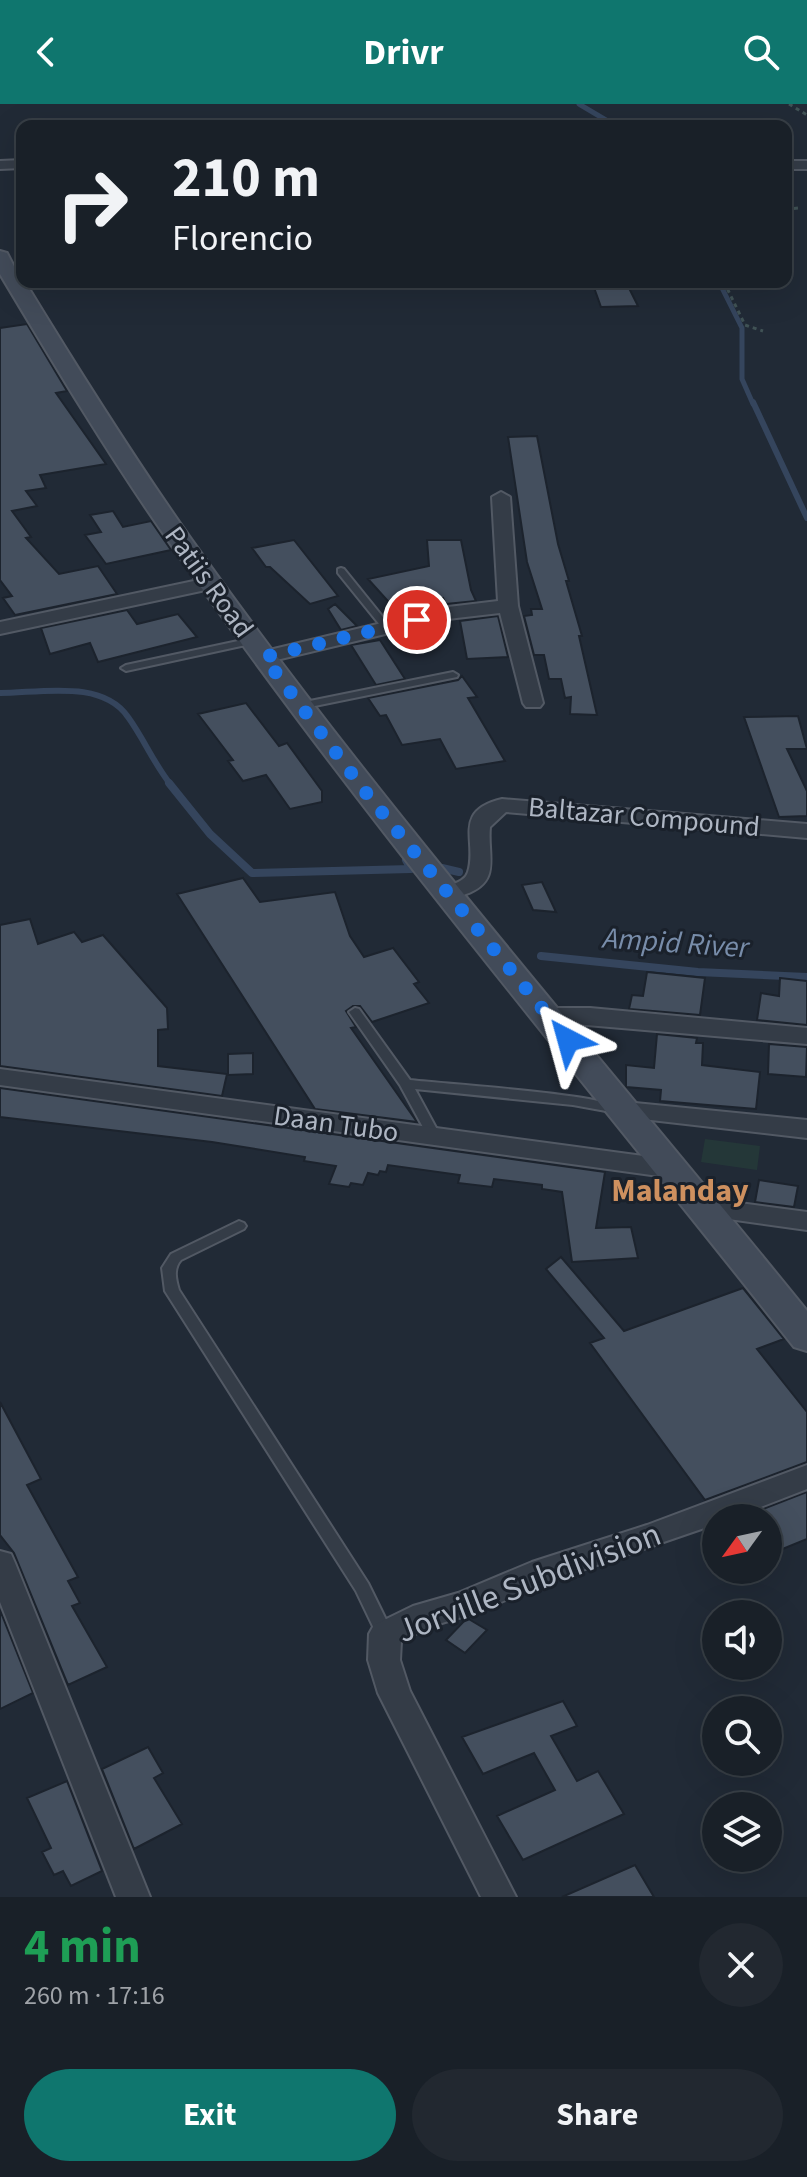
<!DOCTYPE html>
<html lang="en">
<head>
<meta charset="utf-8">
<style>
  :root { --surface:#192028; --page:#222830; --text:#f1f3f6; --muted:#9fa3a8; --line:#373e45; --accent:#0f766e }
  body { margin:0; font-family:"Source Sans 3",sans-serif; background:var(--page); color:var(--text); height:100vh; display:flex; flex-direction:column; font-size:30px; white-space:nowrap }
  * { box-sizing:border-box; margin:0 }
  p { font-size:26px; color:var(--muted) }
  .icon { flex:none; width:44px; height:44px; fill:none; stroke:currentColor; stroke-width:2; stroke-linecap:round; stroke-linejoin:round }
  .map { position:relative; height:1793px; overflow:hidden }
  .panel { display:flex; flex-direction:column; background:var(--surface); flex:1 }
  .panel>* { flex:none }
  .guide { position:absolute; left:16px; top:16px; width:776px; height:168px; border-radius:16px; box-shadow:0 8px 32px #0002,0 0 0 2px var(--line); background:#192028; color:var(--text); overflow:hidden }
  .needle { width:52px; rotate:237deg }
  .fabs { position:absolute; left:702px; top:1400px; display:grid; gap:16px }
  .fabs a { display:grid; place-items:center; width:80px; height:80px; border-radius:50%; background:var(--surface); box-shadow:0 8px 32px #0002,0 0 0 2px var(--line); font-size:40px }
  .pin { position:absolute; display:grid; place-items:center; width:68px; height:68px; color:#fff; margin:-34px; border:4px solid #fff; border-radius:50%; box-shadow:0 2px 8px #0007 }
  .me { position:absolute; width:88px; margin:-44px; rotate:321deg; stroke-linejoin:round; filter:drop-shadow(0 0 6px #0008) }
  .turn { display:flex; align-items:center; gap:28px; height:168px; padding:0 24px; font-size:36px }
  .turn .icon { width:104px; height:104px; stroke-width:2.5 }
  .turn b { display:block; font-size:56px; line-height:68px }
  .round { display:grid; place-items:center; flex:none; width:84px; height:84px; border-radius:42px; background:var(--page) }
  .head { display:flex; align-items:center; justify-content:space-between; height:136px; padding:0 24px }
  h1 { font-size:48px; font-weight:700; line-height:60px; color:#1e9e55 }
  .action { display:flex; gap:16px; margin-top:auto; padding:16px 24px }
  .action a { flex:1; height:92px; border-radius:48px; background:var(--accent); color:#fff; font-size:32px; font-weight:700; line-height:92px; text-align:center }
  .action a+a { background:var(--page); color:var(--text) }
  header { display:flex; justify-content:space-between; align-items:center; height:104px; padding:0 24px; background:var(--accent); color:#fff; font-size:36px; font-weight:700 }
  .map>svg:first-child { display:block }
  .green { fill:#243738 }
  .lines { fill:none; stroke-linecap:round; stroke-linejoin:round }
  .stream-far2 { stroke:#35455d; stroke-width:5 }
  .stream-far1 { stroke:#35455d; stroke-width:6 }
  .stream { stroke:#35455d; stroke-width:8 }
  .building { fill:#444f5e; stroke:#1c232d; stroke-width:2 }
  .lane-casing { stroke:#525964; stroke-width:4 }
  .street-casing { stroke:#525964; stroke-width:4 }
  .secondary-casing { stroke:#525964; stroke-width:4 }
  .path { stroke:#405255; stroke-width:3; stroke-dasharray:4 4; stroke-linecap:butt }
  .lane { fill:#343c47; fill-rule:evenodd }
  .street { fill:#343c47; fill-rule:evenodd }
  .secondary { fill:#424b59; fill-rule:evenodd }
  .route { stroke:#1a73e8; stroke-width:14; stroke-dasharray:0 25.2 }
  .labels { text-anchor:middle; dominant-baseline:central; stroke-width:6; stroke-linejoin:round; paint-order:stroke }
  .street-label { font-size:28px; fill:#aeb6c3; stroke:#1a212b }
  .water-label { font-size:30px; font-style:italic; fill:#788daa; stroke:#1a212b }
  .quarter-label { font-size:32px; font-weight:bold; fill:#ce905f; stroke:#1a212b }
  .near-street-label { font-size:34px; fill:#aeb6c3; stroke:#1a212b }
</style>
</head>
<body>
<header><svg class="icon" aria-label="back" viewBox="0 0 24 24"><path d="M15 5l-7 7 7 7"/></svg>Drivr<svg class="icon" aria-label="search" viewBox="0 0 24 24"><circle cx="10" cy="10" r="6"/><path d="M15 15l6 6"/></svg></header>
<div class="map">
<svg width="807" height="1793" viewBox="0 0 807 1793">
  <rect width="100%" height="100%" fill="#212a36"/>
  <path class="green" d="M 705,1035 L 760,1042 L 757,1066 L 701,1058 Z"/>
  <g class="lines">
    <path class="stream-far2" d="M 579,0 L 616,22
      M 719,178 L 742,224 L 742,275 L 753,300"/>
    <path class="stream-far1" d="M 753,298 L 807,414
      M 0,589 C 40,589 102,575 128,613 C 144,635 154,660 171,681"/>
    <path class="stream" d="M 169,679 L 210,730 L 252,769 L 411,765 L 406,756
      M 442,764 L 459,768
      M 541,852 L 698,868 L 807,873"/>
  </g>
  <path class="building" d="M 592,178 L 626,178 L 638,202 L 601,203 Z
    M 27,220 L 67,287 L 56,289 L 106,360 L 40,371 L 46,384 L 26,387 L 37,402 L 12,407 L 31,433 L 26,434 L 59,470 L 98,462 L 117,490 L 15,511 L 3,494 L 12,492 L 0,476 L 0,224 Z
    M 537,332 L 558,440 L 569,477 L 566,477 L 582,532 L 579,532 L 597,611 L 570,610 L 571,593 L 565,594 L 561,575 L 549,575 L 544,551 L 534,551 L 524,512 L 532,511 L 531,505 L 542,505 L 527,458 L 508,333 Z
    M 113,407 L 123,423 L 151,417 L 171,446 L 106,460 L 85,431 L 101,428 L 90,411 Z
    M 294,436 L 338,492 L 310,500 L 270,463 L 266,463 L 252,444 Z
    M 427,436 L 461,436 L 471,486 L 476,497 L 446,500 L 443,494 L 395,505 L 368,475 L 429,462 Z
    M 335,500 L 357,522 L 341,526 L 328,505 Z
    M 127,506 L 137,520 L 178,510 L 197,533 L 98,558 L 90,539 L 50,550 L 41,524 Z
    M 498,512 L 508,553 L 467,555 L 460,517 Z
    M 380,536 L 405,575 L 376,581 L 351,541 Z
    M 462,572 L 477,593 L 468,594 L 505,657 L 456,665 L 440,635 L 402,641 L 386,611 L 380,612 L 368,594 L 458,576 Z
    M 246,599 L 279,642 L 287,639 L 322,687 L 322,698 L 290,705 L 266,671 L 243,677 L 228,657 L 233,656 L 198,610 Z
    M 798,612 L 807,645 L 787,645 L 807,687 L 807,712 L 779,713 L 744,613 Z
    M 243,774 L 260,798 L 335,788 L 350,832 L 364,853 L 393,844 L 419,878 L 414,880 L 429,899 L 372,918 L 360,902 L 353,902 L 346,907 L 356,923 L 351,924 L 417,1018 L 315,1005 L 177,790 Z
    M 542,778 L 556,808 L 533,806 L 522,781 Z
    M 30,815 L 38,840 L 74,828 L 82,838 L 103,831 L 167,904 L 168,925 L 158,926 L 158,962 L 227,970 L 222,992 L 0,962 L 0,821 Z
    M 647,868 L 705,874 L 700,911 L 629,905 L 632,891 L 643,892 Z
    M 780,874 L 807,877 L 807,921 L 757,916 L 761,889 L 779,892 Z
    M 657,930 L 697,934 L 696,939 L 703,939 L 702,961 L 760,968 L 756,1005 L 660,997 L 661,986 L 626,983 L 626,961 L 654,964 Z
    M 769,940 L 807,943 L 806,973 L 768,970 Z
    M 253,949 L 253,970 L 228,971 L 228,950 Z
    M 0,984 L 605,1068 L 596,1124 L 631,1123 L 638,1154 L 572,1158 L 562,1088 L 542,1085 L 542,1081 L 494,1075 L 492,1083 L 458,1079 L 460,1071 L 388,1061 L 386,1068 L 380,1067 L 378,1071 L 368,1069 L 363,1081 L 351,1079 L 349,1083 L 329,1080 L 336,1062 L 304,1057 L 305,1053 L 212,1038 L 0,1013 Z
    M 759,1076 L 798,1082 L 794,1103 L 755,1098 Z
    M 561,1153 L 624,1227 L 743,1184 L 784,1235 L 757,1245 L 807,1308 L 807,1358 L 705,1396 L 590,1239 L 604,1234 L 546,1165 Z
    M 0,1298 L 41,1375 L 27,1381 L 78,1473 L 68,1477 L 80,1499 L 72,1502 L 107,1563 L 68,1581 L 14,1449 L 0,1431 Z
    M 807,1388 L 807,1435 L 768,1451 L 768,1414 L 740,1414 Z
    M 0,1506 L 33,1589 L 0,1605 Z
    M 467,1514 L 487,1526 L 465,1549 L 446,1536 Z
    M 563,1597 L 577,1622 L 551,1632 L 577,1677 L 598,1667 L 624,1710 L 523,1756 L 497,1712 L 555,1686 L 534,1649 L 483,1670 L 462,1633 Z
    M 148,1643 L 163,1669 L 154,1674 L 182,1720 L 134,1745 L 102,1665 Z
    M 67,1677 L 102,1767 L 71,1782 L 63,1767 L 54,1771 L 42,1748 L 51,1744 L 27,1694 Z
    M 635,1761 L 654,1793 L 562,1793 Z"/>
  <g class="lines">
    <defs>
      <path id="lane" d="M 341,464 L 344,465 L 390,522 L 390,526 L 384,526 L 338,469 L 338,465 Z
        M 252,534 L 255,535 L 255,539 L 126,567 L 121,564 L 126,561 Z
        M 453,568 L 458,571 L 457,573 L 300,605 L 295,602 L 300,599 Z
        M 355,904 L 359,905 L 410,976 C 444,980 605,990 623,1005 L 617,1009 L 573,1001 L 415,985 L 441,1033 L 440,1036 L 430,1036 L 400,981 L 349,908 Z
        M 239,1117 L 244,1119 L 246,1122 L 244,1125 L 181,1156 C 173,1165 176,1176 179,1186 L 368,1479 L 393,1530 L 391,1535 L 385,1537 L 379,1535 L 356,1487 L 165,1187 L 162,1164 L 171,1150 Z"/>
      <path id="street" d="M 22,56 L 22,64 L 0,65 L 0,57 Z
        M 786,57 L 807,57 L 807,65 L 786,65 Z
        M 501,388 L 510,393 L 518,502 L 543,599 L 540,603 L 526,603 L 523,599 L 500,509 L 448,515 L 264,559 L 254,553 L 257,549 L 448,503 L 498,497 L 492,393 Z
        M 208,474 L 217,480 L 215,484 L 0,530 L 0,518 Z
        M 502,695 L 807,720 L 807,734 L 506,708 L 490,723 C 487,752 502,777 466,790 C 457,794 451,796 441,794 L 438,789 C 446,779 464,781 468,768 C 478,738 451,707 502,695 Z
        M 549,904 L 590,904 L 807,924 L 807,940 L 540,917 L 537,912 L 540,907 Z
        M 0,965 L 673,1056 L 682,1059 L 686,1065 L 682,1071 L 673,1074 L 0,981 Z
        M 625,998 L 807,1016 L 807,1034 L 616,1012 L 612,1006 L 616,1000 Z
        M 702,1094 L 807,1108 L 807,1126 L 693,1110 L 689,1103 L 693,1096 Z
        M 807,1361 L 807,1385 L 732,1414 L 716,1414 L 716,1420 L 553,1476 L 475,1509 L 432,1522 L 401,1537 L 400,1556 L 410,1587 L 516,1793 L 481,1793 L 378,1589 L 368,1556 L 369,1530 L 374,1521 L 413,1502 L 458,1489 L 532,1458 L 647,1421 Z
        M 0,1447 L 11,1450 L 15,1459 L 150,1793 L 116,1793 L 0,1498 Z"/>
      <path id="secondary" d="M 0,147 L 7,149 L 22,178 L 25,178 C 78,265 132,351 191,435 C 381,703 600,951 807,1207 L 807,1247 L 794,1243 C 585,977 365,719 172,442 C 110,354 55,262 0,170 Z"/>
    </defs>
    <use href="#lane" class="lane-casing"/>
    <use href="#street" class="street-casing"/>
    <use href="#secondary" class="secondary-casing"/>
    <path class="path" d="M 789,0 L 807,11
      M 786,105 L 799,104
      M 724,178 L 745,221 L 763,227"/>
    <use href="#lane" class="lane"/>
    <use href="#street" class="street"/>
    <use href="#secondary" class="secondary"/>
  </g>
  <g class="lines">
    <path class="route" d="M 417,516 L 264,553 L 367,690 L 568,936"/>
  </g>
  <g class="labels">
    <g class="street-label">
      <text transform="translate(209 478) rotate(54)">Patiis Road</text>
      <text transform="translate(644 713) rotate(5)">Baltazar Compound</text>
      <text transform="translate(336 1020) rotate(8)">Daan Tubo</text>
    </g>
    <g class="water-label">
      <text transform="translate(676 839) rotate(4)">Ampid River</text>
    </g>
    <g class="quarter-label">
      <text x="680" y="1087">Malanday</text>
    </g>
    <g class="near-street-label">
      <text transform="translate(529 1479) rotate(-21)">Jorville Subdivision</text>
    </g>
  </g>
</svg>
<div class="fabs">
<a><svg class="needle" viewBox="-14 -14 28 28"><path d="M0-13l5 13h-10z" fill="#e53935"/><path d="M0 13l5-13h-10z" fill="#9fa3a8"/></svg></a>
<a><svg class="icon" aria-label="sound" viewBox="0 0 24 24"><path d="M4 9h4l5-4v14l-5-4H4zM17 9q2 3 0 6"/></svg></a>
<a><svg class="icon" aria-label="search" viewBox="0 0 24 24"><circle cx="10" cy="10" r="6"/><path d="M15 15l6 6"/></svg></a>
<a><svg class="icon" aria-label="layers" viewBox="0 0 24 24"><path d="M12 4l9 5-9 5-9-5zM3 14l9 5 9-5"/></svg></a>
</div>
<div class="pin" style="left:417px;top:516px;background:#d93025"><svg class="icon" aria-label="arrive" viewBox="0 0 24 24"><path d="M6 21V4h12l-3 4 3 4H6"/></svg></div>
<svg class="me" style="left:568px;top:936px" viewBox="-20 -20 40 40"><path d="M0-17L14 15 0 8-14 15z" fill="#1a73e8" stroke="#fff" stroke-width="4"/></svg>
<div class="guide">
<div class="turn"><svg class="icon" aria-label="right" viewBox="0 0 24 24"><path d="M7 20v-9h11M14 6l5 5-5 5"/></svg><div><b>210 m</b>Florencio</div></div>
</div>
</div>
<section class="panel">
<div class="head"><div><h1>4 min</h1><p>260 m · 17:16</p></div><a class="round"><svg class="icon" aria-label="close" viewBox="0 0 24 24"><path d="M6 6l12 12M18 6L6 18"/></svg></a></div>
<div class="action"><a>Exit</a><a>Share</a></div>
</section>
</body>
</html>
